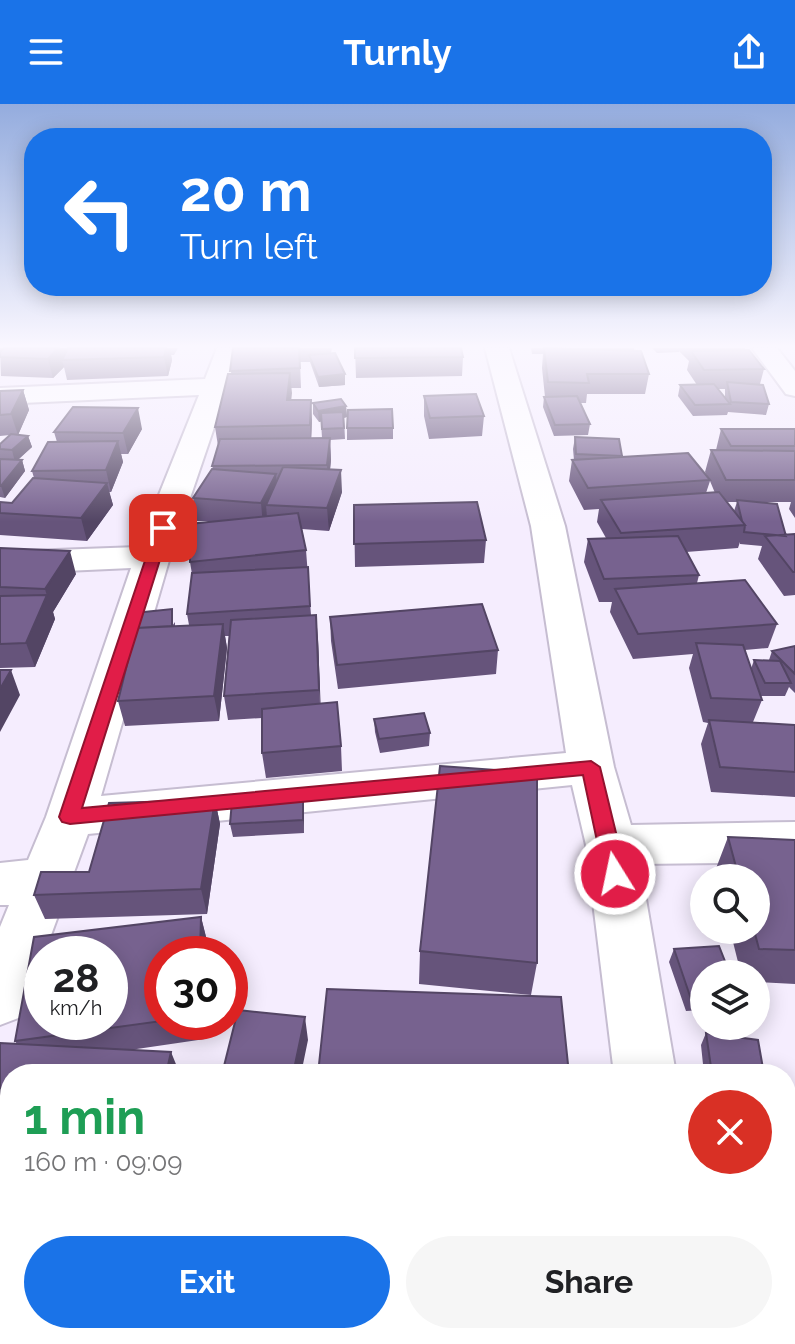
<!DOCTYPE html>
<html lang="en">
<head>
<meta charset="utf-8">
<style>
  :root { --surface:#fff; --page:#f6f6f6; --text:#202124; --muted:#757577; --accent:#1a73e8 }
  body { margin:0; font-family:Raleway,sans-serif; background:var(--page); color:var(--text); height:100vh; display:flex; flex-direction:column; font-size:30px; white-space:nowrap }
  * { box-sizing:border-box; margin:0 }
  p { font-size:26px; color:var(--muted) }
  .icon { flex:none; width:44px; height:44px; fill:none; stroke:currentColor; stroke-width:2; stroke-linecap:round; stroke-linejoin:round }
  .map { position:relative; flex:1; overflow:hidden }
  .drawer { position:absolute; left:0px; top:960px; width:796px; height:280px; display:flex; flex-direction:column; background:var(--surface); border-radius:32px 32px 0 0; box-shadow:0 4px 20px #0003 }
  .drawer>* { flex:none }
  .hud { position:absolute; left:24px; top:24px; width:748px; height:168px; border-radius:32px; box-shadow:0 4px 20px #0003; background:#1a73e8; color:#fff; overflow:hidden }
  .buttons { position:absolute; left:690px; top:760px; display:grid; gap:16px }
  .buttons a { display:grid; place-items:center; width:80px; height:80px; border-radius:50%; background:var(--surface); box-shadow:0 4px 20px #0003; font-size:40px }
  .speed { position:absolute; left:24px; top:832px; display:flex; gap:16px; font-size:40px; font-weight:700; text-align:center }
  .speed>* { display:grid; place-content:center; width:104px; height:104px; border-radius:50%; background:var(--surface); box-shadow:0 4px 20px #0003; line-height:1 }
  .speed small { font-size:20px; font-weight:400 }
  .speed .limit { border:12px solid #d22; background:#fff; color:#111 }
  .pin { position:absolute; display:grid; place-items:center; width:68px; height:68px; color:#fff; margin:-34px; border-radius:16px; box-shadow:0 4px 12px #0006 }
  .me { position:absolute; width:88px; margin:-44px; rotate:350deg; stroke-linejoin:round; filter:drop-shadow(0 0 6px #0008) }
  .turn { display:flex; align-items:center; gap:28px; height:168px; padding:0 24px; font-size:36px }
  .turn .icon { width:104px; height:104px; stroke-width:2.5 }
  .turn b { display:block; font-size:56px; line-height:68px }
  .round { display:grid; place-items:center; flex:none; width:84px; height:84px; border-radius:42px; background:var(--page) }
  .overview { display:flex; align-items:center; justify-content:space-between; height:136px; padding:0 24px }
  h1 { font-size:48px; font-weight:700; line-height:60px; color:#1e9e55 }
  .cta { display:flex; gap:16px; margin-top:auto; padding:16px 24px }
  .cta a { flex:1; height:92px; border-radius:48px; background:var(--accent); color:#fff; font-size:32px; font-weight:700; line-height:92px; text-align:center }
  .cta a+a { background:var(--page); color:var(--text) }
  header { display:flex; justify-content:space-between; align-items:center; height:104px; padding:0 24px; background:var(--accent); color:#fff; font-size:36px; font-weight:700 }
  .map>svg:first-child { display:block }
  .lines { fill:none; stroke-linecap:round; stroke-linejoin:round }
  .minor-casing { stroke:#c6bdd1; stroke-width:4 }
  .minor { fill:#fff; fill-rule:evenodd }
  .wall { fill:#66547b; fill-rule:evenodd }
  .shaded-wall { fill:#534564 }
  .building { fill:#77628f; stroke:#534564; stroke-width:2; fill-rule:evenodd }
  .route { fill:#e11d48; stroke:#92132f; stroke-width:2 }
</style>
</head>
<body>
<header><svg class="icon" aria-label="menu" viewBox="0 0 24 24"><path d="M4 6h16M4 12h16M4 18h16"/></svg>Turnly<svg class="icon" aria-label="share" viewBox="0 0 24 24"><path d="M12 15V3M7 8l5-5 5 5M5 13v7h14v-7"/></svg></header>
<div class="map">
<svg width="795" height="1240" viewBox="0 0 795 1240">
  <rect width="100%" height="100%" fill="#f5edfe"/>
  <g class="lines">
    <defs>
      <path id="minor" d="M 217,244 L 241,244 L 170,453 L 101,692 L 566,649 L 531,422 L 485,244 L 509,244 L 565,422 L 614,663 L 631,721 L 795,718 L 795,758 L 640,760 L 676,970 L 614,970 L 586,741 L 572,681 L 88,730 L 21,913 L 0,921 L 0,823 L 9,801 L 0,801 L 0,759 L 28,756 L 46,713 L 131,464 L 0,470 L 0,448 L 138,443 L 199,291 L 0,300 L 0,284 L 205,275 Z
        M 752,244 L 777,244 L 795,267 L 795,292 L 786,290 Z
        M 646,1230 L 722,1230 L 724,1240 L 646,1240 Z"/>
    </defs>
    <use href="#minor" class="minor-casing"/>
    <use href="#minor" class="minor"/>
  </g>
  <path class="wall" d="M 0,244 L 178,244 L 174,251 L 171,251 L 172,256 L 168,272 L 67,276 L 64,263 L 53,274 L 1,272 Z
    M 233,244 L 332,244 L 331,249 L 345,281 L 319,283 L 310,258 L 300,258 L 301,284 L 291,284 L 291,296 L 312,316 L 311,334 L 322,334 L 321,317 L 319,318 L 313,310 L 313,299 L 346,302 L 347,313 L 344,314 L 345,335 L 330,336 L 331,356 L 330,366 L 342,388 L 329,427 L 302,425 L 306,446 L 311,511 L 318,535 L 320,600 L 341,642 L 342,667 L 266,674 L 262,649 L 262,614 L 228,616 L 224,592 L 229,532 L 225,532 L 227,544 L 219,617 L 125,622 L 118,597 L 175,518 L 175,522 L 189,521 L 187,510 L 192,470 L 190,458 L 210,417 L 197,417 L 193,394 L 213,365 L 212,362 L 218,342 L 215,323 L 231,270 Z
    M 355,244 L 463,253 L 462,272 L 356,274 Z
    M 531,244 L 634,244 L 634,247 L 649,270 L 645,290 L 587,290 L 586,299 L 580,299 L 590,320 L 588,331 L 554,332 L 543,303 L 544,293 L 545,293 L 542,264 L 543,250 L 532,250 Z
    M 652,244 L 745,244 L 745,246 L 764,265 L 760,280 L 769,300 L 766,311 L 728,308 L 727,311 L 693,312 L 678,292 L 680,281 L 697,281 L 687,266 L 689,257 L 679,247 L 679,248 L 657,249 ZM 718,285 L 725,285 L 725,294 Z
    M 23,286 L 29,306 L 18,331 L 28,332 L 32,343 L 18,356 L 22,356 L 25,367 L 5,394 L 0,393 L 0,340 L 10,331 L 0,332 L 0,287 Z
    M 424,292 L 484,312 L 482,332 L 429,335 L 424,312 Z
    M 347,324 L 393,324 L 393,335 L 347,336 Z
    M 142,325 L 128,350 L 121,350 L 123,358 L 111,388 L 109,388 L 113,401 L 87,437 L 0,431 L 0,398 L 12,399 L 34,374 L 32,367 L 57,338 L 54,328 Z
    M 721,325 L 795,325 L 795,414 L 789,405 L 791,398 L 760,398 L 786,431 L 795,430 L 795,491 L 784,492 L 758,455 L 762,442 L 740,440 L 740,438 L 738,444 L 686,448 L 699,471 L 697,479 L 777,520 L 768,544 L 745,546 L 751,565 L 754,556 L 769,556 L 772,547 L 795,542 L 795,589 L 789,583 L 785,592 L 760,592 L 762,596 L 753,618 L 795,621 L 795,693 L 711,688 L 701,640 L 708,619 L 703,618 L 689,564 L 693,550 L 633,555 L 610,508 L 612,498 L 599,498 L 584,458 L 588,435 L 606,434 L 597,418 L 599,405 L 584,406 L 569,377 L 572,356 L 574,356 L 573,345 L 575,333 L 622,352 L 709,376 L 705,368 L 711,346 L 716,346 ZM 710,377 L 715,389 L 706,389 ZM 726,398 L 737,398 L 734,407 Z
    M 354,401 L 486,436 L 484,459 L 355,463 Z
    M 0,444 L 76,470 L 53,508 L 55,515 L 35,563 L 0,564 Z
    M 330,513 L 498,546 L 496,570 L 338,585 L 331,537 Z
    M 374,615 L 430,629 L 429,642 L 380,649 L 375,628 Z
    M 303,694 L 304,729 L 233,733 L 230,720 Z
    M 215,696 L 220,720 L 207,810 L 45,815 L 34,791 L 89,768 Z
    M 728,733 L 795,736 L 795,880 L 756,878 L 756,870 L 741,870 L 730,826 L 756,826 L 756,774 L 716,774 L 715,767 Z
    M 201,813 L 207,837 L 207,850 L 162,850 L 162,918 L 205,918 L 205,935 L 130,946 L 10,970 L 10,1104 L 0,1103 L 0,939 L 17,940 L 15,937 Z
    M 674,845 L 704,870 L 704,906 L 686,907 L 669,858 Z
    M 420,847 L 537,859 L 531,891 L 419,880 Z
    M 706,929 L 764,970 L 704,970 L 701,941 Z
    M 786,1010 L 795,1010 L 795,1199 L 793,1199 L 786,1174 Z
    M 555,1234 L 552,1240 L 376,1240 Z"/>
  <path class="shaded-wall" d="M 58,244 L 81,244 L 62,256 L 64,263 L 53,274 L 48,255 Z
    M 166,244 L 170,244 L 172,256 L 168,272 L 164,253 Z
    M 290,269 L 292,289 L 289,317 L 287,296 Z
    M 345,270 L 345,281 L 319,283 L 318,273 Z
    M 23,286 L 29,306 L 18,331 L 11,310 Z
    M 311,296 L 312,316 L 311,342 L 310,321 Z
    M 346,302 L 347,313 L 319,318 L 318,307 Z
    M 138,304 L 142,325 L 128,350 L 123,329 Z
    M 28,332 L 32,343 L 15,358 L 12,346 Z
    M 330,334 L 331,356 L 328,383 L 327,361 Z
    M 118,337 L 123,358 L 111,388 L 106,366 Z
    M 22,356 L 25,367 L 5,394 L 1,382 Z
    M 341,366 L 342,388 L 329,427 L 327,404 Z
    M 276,370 L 278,392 L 266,401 L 267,414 L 263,421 L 261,399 Z
    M 107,379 L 113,401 L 87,437 L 81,414 Z
    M 70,447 L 76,470 L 53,508 L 55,515 L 35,563 L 26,539 L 47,492 L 45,485 Z
    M 316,511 L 318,535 L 321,610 L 319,586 Z
    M 223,520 L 227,544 L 219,617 L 214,592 Z
    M 11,566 L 20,591 L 0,628 L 0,585 Z
    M 303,694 L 304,707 L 304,729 L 303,716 Z
    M 215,696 L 220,720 L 207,810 L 201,785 Z
    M 201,813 L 207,837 L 207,850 L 200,850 Z
    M 305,913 L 308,936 L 301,970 L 293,970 Z
    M 200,918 L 205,918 L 205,935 Z
    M 171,948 L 180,970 L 166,970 Z
    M 201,1230 L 214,1230 L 213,1240 L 200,1240 Z"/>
  <path class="building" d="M 4,244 L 58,244 L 48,255 L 0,253 L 0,248 Z
    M 68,244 L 166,244 L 164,253 L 62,256 Z
    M 233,244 L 299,244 L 300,264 L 230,267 Z
    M 355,244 L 461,244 L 463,253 L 355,254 Z
    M 544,244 L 641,247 L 649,270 L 587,270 L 589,279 L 548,278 Z
    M 749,246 L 764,265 L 704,266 L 691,247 Z
    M 335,249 L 345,270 L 318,273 L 309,251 Z
    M 290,269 L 287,296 L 311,296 L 310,321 L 215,323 L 228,270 Z
    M 727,278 L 763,281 L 769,300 L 731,298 Z
    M 714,280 L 730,300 L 695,301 L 680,281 Z
    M 23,286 L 11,310 L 0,311 L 0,287 Z
    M 476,290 L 484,312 L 430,314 L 424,292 Z
    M 577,292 L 590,320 L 555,321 L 544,293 Z
    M 341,295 L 346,302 L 318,307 L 313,299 Z
    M 73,303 L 138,304 L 123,329 L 54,328 Z
    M 392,305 L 393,324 L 347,324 L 348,306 Z
    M 343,308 L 344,324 L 322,325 L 321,309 Z
    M 721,325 L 795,325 L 795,342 L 731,342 Z
    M 11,330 L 28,332 L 12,346 L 0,345 L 0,340 Z
    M 575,333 L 619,335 L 622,352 L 576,350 Z
    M 330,334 L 327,361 L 212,362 L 220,335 Z
    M 118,337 L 106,366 L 32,367 L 48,338 Z
    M 711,346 L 795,347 L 795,376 L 726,376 Z
    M 688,349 L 710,376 L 588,384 L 572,356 Z
    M 0,355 L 22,356 L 1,382 L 0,382 Z
    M 283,363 L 341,366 L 327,404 L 266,401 Z
    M 212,365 L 276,370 L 261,399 L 193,394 Z
    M 33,374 L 107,379 L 81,414 L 0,409 L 0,398 L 12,399 Z
    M 719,388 L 745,421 L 621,429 L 601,396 Z
    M 737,396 L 777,400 L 786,432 L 744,428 L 745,421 L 742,417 Z
    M 477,398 L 486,436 L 354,440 L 354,401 Z
    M 298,409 L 306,446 L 190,458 L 189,420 Z
    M 795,430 L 795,468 L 793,468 L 765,432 Z
    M 678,432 L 699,471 L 604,475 L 588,435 Z
    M 0,444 L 70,447 L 45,485 L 0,483 Z
    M 308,463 L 310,502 L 187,510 L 192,469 Z
    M 745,476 L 777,520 L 638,530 L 615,485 Z
    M 47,491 L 26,539 L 0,540 L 0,492 Z
    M 482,500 L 498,546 L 337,561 L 330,513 Z
    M 172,505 L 172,522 L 136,524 L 134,529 L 135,509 Z
    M 316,511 L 319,586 L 224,592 L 231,516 Z
    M 223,520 L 214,592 L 118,597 L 136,524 Z
    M 696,539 L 743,541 L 762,596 L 711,594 Z
    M 795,542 L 795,570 L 772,547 Z
    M 754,556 L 780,557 L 791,579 L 765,579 Z
    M 0,566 L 11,566 L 0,585 Z
    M 337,598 L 341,642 L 262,649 L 262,605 Z
    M 424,609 L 430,629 L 379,635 L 374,615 Z
    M 709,616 L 795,621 L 795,668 L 720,663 Z
    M 440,662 L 537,669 L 537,859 L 420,847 Z
    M 303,694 L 303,716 L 230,720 L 232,697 Z
    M 215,696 L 201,785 L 34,791 L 41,768 L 89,768 L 109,699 Z
    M 728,733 L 795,736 L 795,846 L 759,845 L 754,826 L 756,826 L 756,774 L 739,774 Z
    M 201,813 L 200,850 L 162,850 L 162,917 L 15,937 L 34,833 ZM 42,850 L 110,850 L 110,918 L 42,918 Z
    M 719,842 L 730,870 L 704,870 L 704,894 L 691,895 L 674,845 Z
    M 327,885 L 561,893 L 569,970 L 318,970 Z
    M 238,906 L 305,913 L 293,970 L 222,970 Z
    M 706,929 L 758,936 L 764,970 L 712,970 Z
    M 0,939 L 171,948 L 166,970 L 10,970 L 10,1078 L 0,1078 Z
    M 786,1010 L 795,1010 L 795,1100 L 786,1069 Z
    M 10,1113 L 10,1230 L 201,1230 L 200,1240 L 0,1240 L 0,1114 Z
    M 375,1230 L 554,1230 L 555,1234 L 467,1240 L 376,1240 Z"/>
  <linearGradient id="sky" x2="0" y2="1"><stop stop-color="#94acde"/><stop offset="0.58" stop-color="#faf7ff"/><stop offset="1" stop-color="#faf7ff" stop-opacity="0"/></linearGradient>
  <rect width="795" height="418" fill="url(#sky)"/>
  <path class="route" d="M 163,420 L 170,424 L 82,704 L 591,657 L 600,663 L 626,770 L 623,776 L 615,779 L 607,776 L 604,770 L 583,671 L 70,720 L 62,718 L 59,713 L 156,424 Z"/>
</svg>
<div class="buttons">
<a><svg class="icon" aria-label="search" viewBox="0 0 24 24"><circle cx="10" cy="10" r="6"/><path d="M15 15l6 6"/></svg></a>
<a><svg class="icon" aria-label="layers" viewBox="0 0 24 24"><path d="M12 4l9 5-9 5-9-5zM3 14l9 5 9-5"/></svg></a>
</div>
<div class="speed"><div>28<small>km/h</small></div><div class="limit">30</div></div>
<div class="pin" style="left:163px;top:424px;background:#d93025"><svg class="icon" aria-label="arrive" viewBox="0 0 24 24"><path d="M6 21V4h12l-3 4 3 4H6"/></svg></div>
<svg class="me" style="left:615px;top:770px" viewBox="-20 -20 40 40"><circle r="17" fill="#e11d48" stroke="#fff" stroke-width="3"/><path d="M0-11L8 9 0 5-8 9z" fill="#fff"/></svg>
<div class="hud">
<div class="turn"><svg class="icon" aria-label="left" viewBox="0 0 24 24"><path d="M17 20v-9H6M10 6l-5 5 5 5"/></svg><div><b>20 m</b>Turn left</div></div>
</div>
<section class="drawer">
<div class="overview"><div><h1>1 min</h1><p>160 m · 09:09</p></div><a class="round" style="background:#d93025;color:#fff"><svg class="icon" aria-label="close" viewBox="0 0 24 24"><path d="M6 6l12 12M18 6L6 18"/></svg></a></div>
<div class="cta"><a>Exit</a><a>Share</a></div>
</section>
</div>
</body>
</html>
